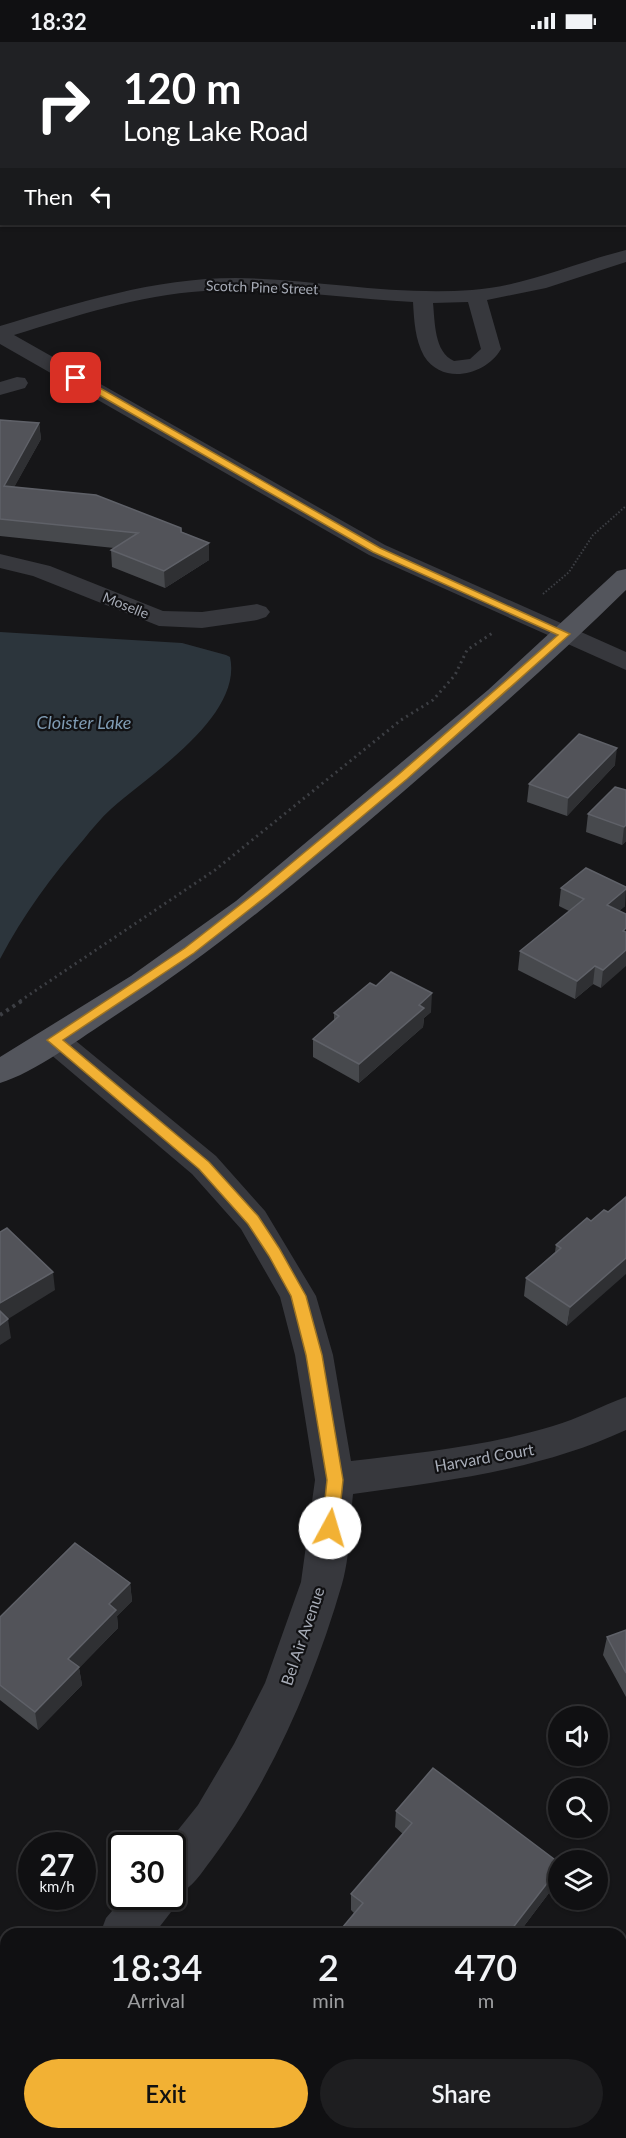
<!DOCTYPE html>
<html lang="en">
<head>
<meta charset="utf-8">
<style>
  :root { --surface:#101012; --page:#1e1e20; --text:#f1f3f6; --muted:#9c9d9f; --line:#303032; --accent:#f2b134 }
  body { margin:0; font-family:Lato,sans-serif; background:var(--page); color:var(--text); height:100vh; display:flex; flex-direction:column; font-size:22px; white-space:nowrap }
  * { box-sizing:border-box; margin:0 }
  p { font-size:20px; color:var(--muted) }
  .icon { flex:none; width:33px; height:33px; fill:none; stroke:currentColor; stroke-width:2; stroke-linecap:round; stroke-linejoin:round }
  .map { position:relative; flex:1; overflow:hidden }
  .sheet { position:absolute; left:0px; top:1886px; width:627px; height:212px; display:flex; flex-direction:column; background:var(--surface); border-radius:18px 18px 0 0; box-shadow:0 2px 4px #0004,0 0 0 2px var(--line) }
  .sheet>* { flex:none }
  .banner { position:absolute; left:0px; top:0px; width:627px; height:183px; box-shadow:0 2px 4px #0004,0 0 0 2px var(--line); background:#202124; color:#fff; overflow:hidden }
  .fabs { position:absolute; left:548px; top:1664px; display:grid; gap:12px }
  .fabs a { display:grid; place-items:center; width:60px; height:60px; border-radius:50%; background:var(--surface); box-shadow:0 2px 4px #0004,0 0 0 2px var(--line); font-size:30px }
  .speed { position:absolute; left:18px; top:1790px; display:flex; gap:12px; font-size:30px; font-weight:700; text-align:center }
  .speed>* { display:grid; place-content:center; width:78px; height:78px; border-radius:50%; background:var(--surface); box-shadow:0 2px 4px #0004,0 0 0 2px var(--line); line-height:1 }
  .speed small { font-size:15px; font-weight:400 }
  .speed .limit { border:3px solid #111; border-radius:9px; background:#fff; color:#111 }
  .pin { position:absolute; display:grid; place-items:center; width:51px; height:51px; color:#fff; margin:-26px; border-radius:12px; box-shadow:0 3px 9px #0006 }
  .me { position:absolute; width:66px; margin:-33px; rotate:6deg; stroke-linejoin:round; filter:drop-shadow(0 0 4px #0008) }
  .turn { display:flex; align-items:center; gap:21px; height:126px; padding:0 24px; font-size:27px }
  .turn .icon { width:78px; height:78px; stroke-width:2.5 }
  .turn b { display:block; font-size:42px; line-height:51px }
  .then { display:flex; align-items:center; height:57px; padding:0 24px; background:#0003; gap:12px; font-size:22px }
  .eta { display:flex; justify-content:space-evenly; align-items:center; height:102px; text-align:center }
  .eta b { font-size:36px; font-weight:600; line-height:42px }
  .button { display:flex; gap:12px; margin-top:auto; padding:12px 24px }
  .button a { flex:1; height:69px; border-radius:36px; background:var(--accent); color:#111; font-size:24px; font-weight:600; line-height:69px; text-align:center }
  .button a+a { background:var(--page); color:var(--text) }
  .status { display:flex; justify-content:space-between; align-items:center; height:42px; padding:0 30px; background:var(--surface); direction:ltr }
  .status svg { height:16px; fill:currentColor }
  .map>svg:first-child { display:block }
  .water { fill:#2c353c }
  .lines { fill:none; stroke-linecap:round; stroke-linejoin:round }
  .path-far2 { stroke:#3d3f44; stroke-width:2; stroke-dasharray:1.5 2; stroke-linecap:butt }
  .path-far1 { stroke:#3d3f44; stroke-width:3; stroke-dasharray:2 4; stroke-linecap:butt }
  .path { stroke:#3d3f44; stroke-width:4; stroke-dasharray:3 4.5; stroke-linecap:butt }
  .minor { fill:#37383d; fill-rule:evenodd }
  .major { fill:#53555c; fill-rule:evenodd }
  .wall { fill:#47494d }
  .shaded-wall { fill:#2f3033 }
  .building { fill:#525359; stroke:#5f6168; stroke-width:1.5 }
  .route { fill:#f2b134; stroke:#9d7322; stroke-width:1.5 }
  .labels { text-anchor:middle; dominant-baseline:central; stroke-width:4.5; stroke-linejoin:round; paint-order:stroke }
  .far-street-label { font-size:14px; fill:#a8adb8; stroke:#111113 }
  .street-label { font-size:16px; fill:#a8adb8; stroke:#111113 }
  .water-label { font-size:18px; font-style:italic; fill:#7f9bb3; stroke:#111113 }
</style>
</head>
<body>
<div class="status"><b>18:32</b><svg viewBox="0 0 49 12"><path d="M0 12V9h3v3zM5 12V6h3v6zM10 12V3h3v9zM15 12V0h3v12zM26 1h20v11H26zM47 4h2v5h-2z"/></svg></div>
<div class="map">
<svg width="626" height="2096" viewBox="0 0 626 2096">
  <rect width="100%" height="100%" fill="#161618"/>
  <path class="water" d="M 0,590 L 182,601 L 226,613 L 230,615 C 243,674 150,732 111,767 C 101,776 92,787 84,797 C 51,835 23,873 0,917 Z"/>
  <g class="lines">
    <path class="path-far2" d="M 543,552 L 569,530 L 593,493 L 626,464"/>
    <path class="path-far1" d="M 20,959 L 215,828 L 401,678 L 433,658 L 455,633 L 467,608 L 494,590"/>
    <path class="path" d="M 0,973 L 23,958"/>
    <path class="minor" d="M 626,208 L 626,220 L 546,246 L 487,258 L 501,307 C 486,333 443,344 424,314 C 415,298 414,278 413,260 C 343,256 273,245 204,249 C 138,253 76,274 14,293 L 385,503 L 626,610 L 626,628 L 369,513 L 0,302 L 0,284 C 77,261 154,236 236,236 C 314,237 393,254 472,248 C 526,244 574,221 626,208 ZM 468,260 L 481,307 L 470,317 L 454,319 C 434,310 435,280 433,261 Z
      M 17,335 L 25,336 L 28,341 L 25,346 L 0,353 L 0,340 Z
      M 0,512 L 50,524 L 163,569 L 202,570 L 257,562 L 266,565 L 270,570 L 266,575 L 257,578 L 202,586 L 159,584 L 33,534 L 0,526 Z
      M 54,987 L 65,990 L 216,1114 L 265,1169 L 316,1254 L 333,1313 L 351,1419 C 419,1411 487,1404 553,1384 C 578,1377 601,1364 626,1355 L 626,1388 C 540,1428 446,1439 353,1452 C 350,1481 350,1514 342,1542 C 314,1638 272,1737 212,1817 C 201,1831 193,1846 177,1852 L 171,1870 L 154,1892 L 100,1892 L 106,1876 L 125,1854 L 172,1854 L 172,1803 L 166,1803 L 198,1763 L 234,1702 L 265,1641 L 301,1540 L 315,1438 L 295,1313 L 280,1255 L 241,1187 L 192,1132 L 43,1006 L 38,998 L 43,990 Z
      M 6,1994 L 6,2047 L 0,2050 L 0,1997 Z"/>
    <path class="major" d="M 626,527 L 626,548 C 555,618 479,684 404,749 C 310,829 217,908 113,975 C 82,995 34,1031 0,1041 L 0,1015 L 131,934 L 236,859 L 488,648 L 617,529 Z"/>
  </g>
  <path class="wall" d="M 0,378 L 39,381 L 41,397 L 14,445 L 181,486 L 182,490 L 209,501 L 209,518 L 165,546 L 112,525 L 111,508 L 114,506 L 0,494 Z
    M 615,723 L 567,774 L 527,760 L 529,742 Z
    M 626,748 L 626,799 L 622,803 L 586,790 L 588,772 Z
    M 561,846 L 625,864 L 619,869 L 601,946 L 593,942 L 575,957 L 518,928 L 520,909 L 569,869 L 559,864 Z
    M 431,970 L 424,976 L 423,985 L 359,1041 L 313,1015 L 313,997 L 334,979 L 334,971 Z
    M 587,1176 L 567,1284 L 524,1254 L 526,1236 L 555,1210 L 556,1203 Z
    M 130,1541 L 132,1559 L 117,1574 L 118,1586 L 79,1626 L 82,1643 L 38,1688 L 0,1658 L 0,1575 Z
    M 626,1588 L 626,1655 L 603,1613 L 607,1595 Z
    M 396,1769 L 558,1820 L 558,1839 L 518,1892 L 337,1892 L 354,1871 L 351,1868 L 351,1852 L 403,1792 L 395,1785 Z"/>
  <path class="shaded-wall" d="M 39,381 L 41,397 L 6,460 L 4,444 Z
    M 209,501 L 209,518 L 165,546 L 164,529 Z
    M 617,706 L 615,723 L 567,774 L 568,756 Z
    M 626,783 L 626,799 L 622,803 L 624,785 Z
    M 626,847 L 625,864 L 605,881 L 607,863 Z
    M 626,908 L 626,924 L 601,946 L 603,928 Z
    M 595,924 L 593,942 L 575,957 L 577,939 Z
    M 432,951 L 431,970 L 424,976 L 423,985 L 359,1041 L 359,1022 L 419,963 Z
    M 626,1216 L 626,1232 L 567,1284 L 570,1265 Z
    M 53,1230 L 55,1248 L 0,1282 L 0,1261 Z
    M 8,1277 L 11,1296 L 0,1303 L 0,1283 Z
    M 130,1541 L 132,1559 L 117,1574 L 118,1586 L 79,1626 L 82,1643 L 38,1688 L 35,1670 L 68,1617 L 109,1562 Z
    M 558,1827 L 558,1839 L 518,1892 L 508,1892 Z"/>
  <path class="building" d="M 0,378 L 39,381 L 4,444 L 96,453 L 181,486 L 181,490 L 209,501 L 164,529 L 111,508 L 138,491 L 0,477 Z
    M 579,692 L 617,706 L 568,756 L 529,742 Z
    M 615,745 L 626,748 L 626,783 L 624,785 L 588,772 Z
    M 586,826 L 626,845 L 626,847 L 607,863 L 626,872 L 626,886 L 623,889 L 626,890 L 626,908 L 603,928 L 595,924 L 577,939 L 520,909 L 584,857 L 561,846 Z
    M 391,930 L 432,951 L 419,963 L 424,966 L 359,1022 L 313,997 L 339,974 L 334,971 L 370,941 L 376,944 Z
    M 626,1155 L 626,1216 L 570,1265 L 526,1236 L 561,1206 L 556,1203 L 587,1176 L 591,1179 L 604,1168 L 608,1170 Z
    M 7,1186 L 53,1230 L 0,1261 L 0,1190 Z
    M 0,1269 L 8,1277 L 0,1283 Z
    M 75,1501 L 130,1541 L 109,1562 L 116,1568 L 68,1617 L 79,1625 L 35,1670 L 0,1643 L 0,1575 Z
    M 626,1588 L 626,1631 L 607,1595 Z
    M 433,1726 L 558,1820 L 558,1827 L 508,1892 L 337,1892 L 363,1861 L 351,1852 L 412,1781 L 396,1769 Z
    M 206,2091 L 286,2091 L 288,2096 L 197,2096 Z
    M 309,2092 L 312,2096 L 303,2096 Z"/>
  <path class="route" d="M 73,334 L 79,334 L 380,506 L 570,592 L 407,737 L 268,853 L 194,911 L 63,998 L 209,1120 L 258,1174 L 279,1206 L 306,1254 L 322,1313 L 343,1438 L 338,1486 L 336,1491 L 324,1491 L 322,1486 L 327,1438 L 306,1313 L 291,1254 L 269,1214 L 248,1182 L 199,1127 L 47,998 L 185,906 L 259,848 L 399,732 L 558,593 L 373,510 L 73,338 Z"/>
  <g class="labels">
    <g class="far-street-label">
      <text transform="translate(262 245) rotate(2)">Scotch Pine Street</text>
      <text transform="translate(126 563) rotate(22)">Moselle</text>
    </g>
    <g class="street-label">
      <text transform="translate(484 1415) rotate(-10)">Harvard Court</text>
      <text transform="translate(302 1594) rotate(-71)">Bel Air Avenue</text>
    </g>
    <g class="water-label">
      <text x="84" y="680">Cloister Lake</text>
    </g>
  </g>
</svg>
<div class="fabs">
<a><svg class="icon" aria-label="sound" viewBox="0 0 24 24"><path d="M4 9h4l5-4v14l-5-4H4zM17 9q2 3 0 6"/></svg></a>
<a><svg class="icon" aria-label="search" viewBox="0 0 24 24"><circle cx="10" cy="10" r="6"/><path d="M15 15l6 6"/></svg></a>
<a><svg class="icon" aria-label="layers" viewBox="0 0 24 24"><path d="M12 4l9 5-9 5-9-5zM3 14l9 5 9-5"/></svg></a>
</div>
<div class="speed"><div>27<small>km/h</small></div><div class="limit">30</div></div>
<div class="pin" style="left:76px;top:336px;background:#d93025"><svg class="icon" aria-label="arrive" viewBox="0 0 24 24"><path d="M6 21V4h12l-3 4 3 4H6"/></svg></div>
<svg class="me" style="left:330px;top:1486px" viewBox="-20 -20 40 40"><circle r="19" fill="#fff"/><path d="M0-13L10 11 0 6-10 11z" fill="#f2b134"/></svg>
<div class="banner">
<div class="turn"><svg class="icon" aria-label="right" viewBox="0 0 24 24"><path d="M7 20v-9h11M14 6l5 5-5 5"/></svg><div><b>120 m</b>Long Lake Road</div></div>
<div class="then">Then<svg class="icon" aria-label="left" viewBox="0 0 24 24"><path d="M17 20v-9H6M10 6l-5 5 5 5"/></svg></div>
</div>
<section class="sheet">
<div class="eta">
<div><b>18:34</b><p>Arrival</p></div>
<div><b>2</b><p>min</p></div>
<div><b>470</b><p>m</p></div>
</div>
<div class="button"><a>Exit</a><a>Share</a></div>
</section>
</div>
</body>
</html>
